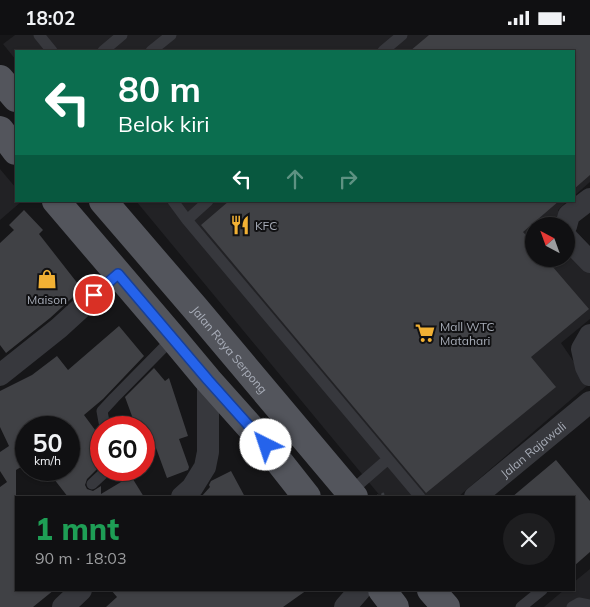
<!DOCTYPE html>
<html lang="id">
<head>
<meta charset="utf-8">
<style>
  :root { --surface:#101012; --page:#1e1e20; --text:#f1f3f6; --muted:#9c9d9f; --line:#303032 }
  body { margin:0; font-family:Mulish,sans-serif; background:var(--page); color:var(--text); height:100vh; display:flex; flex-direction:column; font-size:19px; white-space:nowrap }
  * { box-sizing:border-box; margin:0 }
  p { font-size:16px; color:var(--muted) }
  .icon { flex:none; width:28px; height:28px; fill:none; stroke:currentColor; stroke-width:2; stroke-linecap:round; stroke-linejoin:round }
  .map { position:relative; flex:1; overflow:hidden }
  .side { position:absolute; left:15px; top:461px; width:560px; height:95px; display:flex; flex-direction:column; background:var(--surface); border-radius:0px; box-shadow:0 1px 4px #0004,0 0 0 1px var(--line) }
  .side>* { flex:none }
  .guide { position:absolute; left:15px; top:15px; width:560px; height:152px; border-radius:0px; box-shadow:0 1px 4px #0004,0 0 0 1px var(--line); background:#0b6e4f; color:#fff; overflow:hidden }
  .needle { width:32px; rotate:319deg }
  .tools { position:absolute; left:525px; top:182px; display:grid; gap:10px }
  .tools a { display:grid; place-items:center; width:50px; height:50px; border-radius:50%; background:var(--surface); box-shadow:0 1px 4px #0004,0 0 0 1px var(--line); font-size:25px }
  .speed { position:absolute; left:15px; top:381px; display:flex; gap:10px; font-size:25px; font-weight:700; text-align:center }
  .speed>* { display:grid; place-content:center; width:65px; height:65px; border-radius:50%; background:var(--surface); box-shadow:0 1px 4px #0004,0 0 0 1px var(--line); line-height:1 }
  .speed small { font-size:12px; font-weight:400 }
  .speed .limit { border:8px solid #d22; background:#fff; color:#111 }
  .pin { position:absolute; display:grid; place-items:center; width:42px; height:42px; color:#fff; margin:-21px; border:2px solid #fff; border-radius:50%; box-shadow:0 1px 5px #0007 }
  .me { position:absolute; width:55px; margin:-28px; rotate:319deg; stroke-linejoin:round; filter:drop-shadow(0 0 4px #0008) }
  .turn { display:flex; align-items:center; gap:18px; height:105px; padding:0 20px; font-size:22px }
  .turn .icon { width:65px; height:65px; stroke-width:2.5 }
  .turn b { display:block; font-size:35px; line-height:42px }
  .lanes { display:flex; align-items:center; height:48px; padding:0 20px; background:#0003; justify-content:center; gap:25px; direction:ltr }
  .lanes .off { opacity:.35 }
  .round { display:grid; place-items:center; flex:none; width:52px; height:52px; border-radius:26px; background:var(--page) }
  .head { display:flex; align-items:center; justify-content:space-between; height:85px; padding:0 20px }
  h1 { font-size:30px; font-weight:800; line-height:38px; color:#1e9e55 }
  .status { display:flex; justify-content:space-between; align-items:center; height:35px; padding:0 25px; background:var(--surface); direction:ltr }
  .status svg { height:14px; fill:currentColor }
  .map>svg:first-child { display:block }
  .built { fill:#222225; fill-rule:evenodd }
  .building { fill:#404145 }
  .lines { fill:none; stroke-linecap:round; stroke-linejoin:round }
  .path { stroke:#3d3f44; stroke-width:3; stroke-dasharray:2.5 4; stroke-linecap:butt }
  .lane { stroke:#37383d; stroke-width:11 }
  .street { stroke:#37383d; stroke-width:22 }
  .primary { stroke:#53555c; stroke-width:28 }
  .route-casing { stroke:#184099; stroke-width:12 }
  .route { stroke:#2563eb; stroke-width:9 }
  .labels { text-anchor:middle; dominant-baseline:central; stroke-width:4; stroke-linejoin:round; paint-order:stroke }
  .poi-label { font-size:12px; fill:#a8adb8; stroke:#111113; text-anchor:start }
  .street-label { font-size:12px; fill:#a8adb8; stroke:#111113 }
</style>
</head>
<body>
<div class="status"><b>18:02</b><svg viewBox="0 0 49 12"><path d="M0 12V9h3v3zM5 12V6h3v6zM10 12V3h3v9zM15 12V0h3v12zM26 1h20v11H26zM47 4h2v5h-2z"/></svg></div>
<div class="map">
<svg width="590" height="572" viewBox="0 0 590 572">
  <rect width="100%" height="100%" fill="#161618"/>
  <path class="built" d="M 15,0 L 590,0 L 590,147 L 574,161 L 574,16 L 16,16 L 16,25 L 3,9 Z
    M 0,134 L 16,153 L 16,166 L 22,166 L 0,185 Z
    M 136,166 L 567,166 L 558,175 L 590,212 L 590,284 L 561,308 L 589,349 L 458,462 L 381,462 ZM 534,191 L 566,191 L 566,224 L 534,224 Z
    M 590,534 L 590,572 L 544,572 L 564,555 L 574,555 L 574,547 Z"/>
  <path class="building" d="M 429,0 L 590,0 L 590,140 L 574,154 L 574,16 L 410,16 Z
    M 229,166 L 559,166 L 523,197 L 534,209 L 534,224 L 546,224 L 589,274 L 531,322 L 556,352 L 426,458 L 201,190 Z
    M 24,175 L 43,195 L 39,199 L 82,254 L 50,283 L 6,318 L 0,310 L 0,208 L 14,195 L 9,190 Z
    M 119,291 L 144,321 L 103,364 L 84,380 L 101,403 L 101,430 L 87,444 L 85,450 L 87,454 L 93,456 L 101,451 L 101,459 L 131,441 L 144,462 L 68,462 L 47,435 L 69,435 L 69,392 L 26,392 L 26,429 L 16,435 L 16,555 L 54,555 L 33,572 L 0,572 L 0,452 L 7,447 L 0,436 L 0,417 L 9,411 L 0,392 L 0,356 L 32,340 L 57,321 L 68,335 Z
    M 154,333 L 165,346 L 169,343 L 188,401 L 179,404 L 189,432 L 188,435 L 167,443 L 156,413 L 144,417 L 144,392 L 136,392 L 125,362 Z
    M 556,425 L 590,466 L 590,517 L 574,531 L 574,462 L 512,462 Z
    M 231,436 L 245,462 L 201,462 L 210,452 L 209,450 L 211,446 Z
    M 111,555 L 307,555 L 283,572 L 106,572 L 117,562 Z"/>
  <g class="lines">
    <path class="path" d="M 377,462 L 382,458 L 385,462"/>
    <path class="lane" d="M 39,0 L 52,16
      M 103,16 L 122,0
      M 151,16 L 171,0
      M 383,16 L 402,0
      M 173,166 L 187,185 L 420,462
      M 187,185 L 208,166
      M 107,392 L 104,387 L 102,376 L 114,363 L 173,303
      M 92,449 L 107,435
      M 350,457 L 388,424
      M 521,572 L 542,555
      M 572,572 L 579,568 L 590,570"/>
    <g class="street">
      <path d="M 566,191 L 569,180 L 590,164"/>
      <path d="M 566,202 L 590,227"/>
      <path d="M 590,300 L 582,314 L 586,332 L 590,340"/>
      <path d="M 0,340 L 59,293 L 118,239"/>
      <path d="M 182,462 L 192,453 L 205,432 L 208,417 L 208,345"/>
      <path id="s1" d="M 475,462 L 590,367"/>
      <path d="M 63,572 L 81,555"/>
      <path d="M 345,572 L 360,555"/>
    </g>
    <g class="primary">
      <path d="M 0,44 L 16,63"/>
      <path d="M 0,95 L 16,116"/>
      <path d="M 56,166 L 173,303 L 208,345 L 266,410 L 307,462"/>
      <path id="s2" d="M 103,166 L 195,273 L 354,462"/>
      <path d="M 382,555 L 395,572"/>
      <path d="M 431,555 L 446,572"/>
    </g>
  </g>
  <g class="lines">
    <defs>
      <path id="route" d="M 94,260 L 118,239 L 208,345 L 266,410"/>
    </defs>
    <use href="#route" class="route-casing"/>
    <use href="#route" class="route"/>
  </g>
  <defs>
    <symbol id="restaurant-bare" viewBox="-9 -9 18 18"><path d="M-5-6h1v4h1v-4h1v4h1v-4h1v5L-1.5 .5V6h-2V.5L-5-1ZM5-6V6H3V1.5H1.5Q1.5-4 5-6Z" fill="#f2b134" stroke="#111113" stroke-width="2.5" paint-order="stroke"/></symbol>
    <symbol id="shop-bare" viewBox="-9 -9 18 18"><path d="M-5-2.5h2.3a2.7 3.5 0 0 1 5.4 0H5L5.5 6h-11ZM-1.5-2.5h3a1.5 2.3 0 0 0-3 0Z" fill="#f2b134" stroke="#111113" stroke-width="2.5" paint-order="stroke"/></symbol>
    <symbol id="supermarket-bare" viewBox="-9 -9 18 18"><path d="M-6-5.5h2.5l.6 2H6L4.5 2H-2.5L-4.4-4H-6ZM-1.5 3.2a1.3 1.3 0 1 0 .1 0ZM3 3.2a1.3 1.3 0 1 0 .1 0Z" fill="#f2b134" stroke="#111113" stroke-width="2.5" paint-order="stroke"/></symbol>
  </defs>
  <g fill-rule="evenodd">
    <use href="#restaurant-bare" x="226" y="176" width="28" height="28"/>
    <use href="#shop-bare" x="33" y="230" width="28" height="28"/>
    <use href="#supermarket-bare" x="411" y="284" width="28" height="28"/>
  </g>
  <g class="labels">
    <g class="poi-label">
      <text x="255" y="190">KFC</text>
      <text x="47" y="264" text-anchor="middle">Maison</text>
      <text x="440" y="291">Mall WTC<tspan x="440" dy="14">Matahari</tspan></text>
    </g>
    <g class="street-label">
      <text stroke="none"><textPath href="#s2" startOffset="195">Jalan Raya Serpong</textPath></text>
      <text stroke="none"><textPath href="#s1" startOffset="75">Jalan Rajawali</textPath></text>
    </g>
  </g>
</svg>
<div class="tools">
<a><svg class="needle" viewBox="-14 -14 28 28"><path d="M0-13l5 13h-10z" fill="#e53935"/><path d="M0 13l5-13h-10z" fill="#9c9d9f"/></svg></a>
</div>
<div class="speed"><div>50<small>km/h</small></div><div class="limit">60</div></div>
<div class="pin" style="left:94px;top:260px;background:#d93025"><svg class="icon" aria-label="arrive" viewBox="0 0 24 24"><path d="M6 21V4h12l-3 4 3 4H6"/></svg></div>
<svg class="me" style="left:266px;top:410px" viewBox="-20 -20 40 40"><circle r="19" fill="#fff"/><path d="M0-13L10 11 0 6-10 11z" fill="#2563eb"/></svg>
<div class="guide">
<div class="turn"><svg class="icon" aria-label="left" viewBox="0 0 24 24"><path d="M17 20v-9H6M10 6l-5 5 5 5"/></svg><div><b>80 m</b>Belok kiri</div></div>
<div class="lanes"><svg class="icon" aria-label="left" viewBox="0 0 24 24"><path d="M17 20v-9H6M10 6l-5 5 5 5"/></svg><svg class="icon off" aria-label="ahead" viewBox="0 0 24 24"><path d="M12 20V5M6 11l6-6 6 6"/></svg><svg class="icon off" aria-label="right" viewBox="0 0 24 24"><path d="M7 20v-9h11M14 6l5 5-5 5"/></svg></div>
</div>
<section class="side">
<div class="head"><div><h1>1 mnt</h1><p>90 m · 18:03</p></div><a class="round"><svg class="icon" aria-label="close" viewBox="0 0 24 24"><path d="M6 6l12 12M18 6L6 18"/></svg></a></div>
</section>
</div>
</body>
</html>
